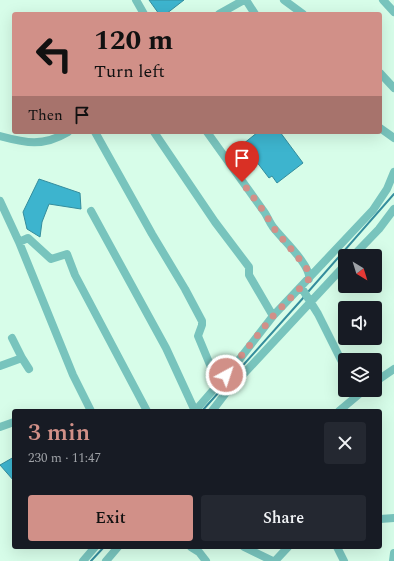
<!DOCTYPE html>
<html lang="en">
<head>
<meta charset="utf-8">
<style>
  :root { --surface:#171b24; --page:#242831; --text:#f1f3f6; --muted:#9ea1a6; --accent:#d19088 }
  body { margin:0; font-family:Spectral,serif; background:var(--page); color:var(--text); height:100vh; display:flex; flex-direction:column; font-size:15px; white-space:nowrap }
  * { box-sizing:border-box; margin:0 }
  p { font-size:13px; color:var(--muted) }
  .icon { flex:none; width:22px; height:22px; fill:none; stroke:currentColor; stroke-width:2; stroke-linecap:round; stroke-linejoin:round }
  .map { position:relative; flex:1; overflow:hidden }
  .side { position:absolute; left:12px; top:409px; width:370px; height:140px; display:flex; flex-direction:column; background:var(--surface); border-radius:4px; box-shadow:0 4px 16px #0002 }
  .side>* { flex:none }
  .hud { position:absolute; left:12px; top:12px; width:370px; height:122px; border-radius:4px; box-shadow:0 4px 16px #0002; background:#d19088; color:#111; overflow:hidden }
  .needle { width:26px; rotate:142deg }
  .tools { position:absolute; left:338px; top:249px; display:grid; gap:8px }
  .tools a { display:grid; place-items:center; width:44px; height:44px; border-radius:4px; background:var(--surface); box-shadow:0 4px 16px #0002; font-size:20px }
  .pin { position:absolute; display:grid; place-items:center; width:34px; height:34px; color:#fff; margin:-41px -17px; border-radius:50% 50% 50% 0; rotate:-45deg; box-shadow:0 0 4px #0007 }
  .pin .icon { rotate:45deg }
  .me { position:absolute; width:44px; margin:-22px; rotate:40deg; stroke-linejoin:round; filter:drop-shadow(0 0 3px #0008) }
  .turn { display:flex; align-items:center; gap:14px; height:84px; padding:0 16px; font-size:18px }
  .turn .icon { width:52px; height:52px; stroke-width:2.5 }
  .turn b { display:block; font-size:28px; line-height:34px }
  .then { display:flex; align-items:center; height:38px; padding:0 16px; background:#0003; gap:8px; font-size:15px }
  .round { display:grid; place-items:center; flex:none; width:42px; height:42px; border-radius:4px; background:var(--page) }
  .summary { display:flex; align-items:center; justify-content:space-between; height:68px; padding:0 16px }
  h1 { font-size:24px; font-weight:600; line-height:30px; color:var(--accent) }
  .action { display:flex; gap:8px; margin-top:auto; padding:8px 16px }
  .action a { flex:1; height:46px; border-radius:4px; background:var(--accent); color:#111; font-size:16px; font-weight:600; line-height:46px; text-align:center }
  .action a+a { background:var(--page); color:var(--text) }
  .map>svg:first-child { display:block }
  .water { fill:#3db4ce; stroke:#358d9d }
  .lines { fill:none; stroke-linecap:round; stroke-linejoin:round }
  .stream { stroke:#358d9d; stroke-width:2 }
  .minor { stroke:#78c4bd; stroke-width:8 }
  .route { stroke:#d19088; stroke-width:7; stroke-dasharray:0 12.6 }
</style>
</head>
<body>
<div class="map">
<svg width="394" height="561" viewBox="0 0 394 561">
  <rect width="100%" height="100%" fill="#d7fde9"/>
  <path class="water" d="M 149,0 L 184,0 L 166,14 L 159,14 Z
    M 258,132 L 280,132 L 303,163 L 277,183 L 272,176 L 269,178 L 243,144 Z
    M 39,179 L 80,193 L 81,209 L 49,204 L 42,222 L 40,237 L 27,229 L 23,212 Z
    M 14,457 L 14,481 L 0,465 Z"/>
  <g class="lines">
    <path class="stream" d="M 308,292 L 394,194
      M 202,411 L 304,297
      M 91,561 L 104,547"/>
    <path class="minor" d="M 136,0 L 144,14
      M 246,0 L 255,14
      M 284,0 L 303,14
      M 383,0 L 394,12
      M 219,14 L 244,0
      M 380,73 L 394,88
      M 380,128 L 394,138
      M 95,132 L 152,234 L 185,289 L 202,321 L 202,325 L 198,336 L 218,384
      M 154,132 L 215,222 L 249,267 L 249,275 L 273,316
      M 207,132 L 265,213 C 268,218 270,223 273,227 C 282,239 311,265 309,279
      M 0,136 C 26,143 43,147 68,132
      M 0,201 L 19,242 L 73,375 L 91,411
      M 91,211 L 166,348 L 195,411
      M 19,242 L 28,238 L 51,259 L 67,254 L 75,275 L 147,411
      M 353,256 L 379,229 L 394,209
      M 301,287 L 318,314 L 345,368
      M 12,338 L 22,358
      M 0,366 L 22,358 L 29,369
      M 375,382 L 394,369
      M 195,411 L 235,365 L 273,316 L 373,210 L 387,189 L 394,172
      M 212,411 L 225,394 L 345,265
      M 339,411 L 364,390
      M 0,427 L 14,422
      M 380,519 L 394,518
      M 191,547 L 199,552 L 206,561
      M 244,547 L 273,561
      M 337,547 L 344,561
      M 83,561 L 95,547
      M 106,561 L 118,547
      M 275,561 L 288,547
      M 393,561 L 394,553"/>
  </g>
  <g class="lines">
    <path class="route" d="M 226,375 L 273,316 L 309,279 L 310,274 L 305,266 L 272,226 L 265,213 L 242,182"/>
  </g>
</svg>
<div class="tools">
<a><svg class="needle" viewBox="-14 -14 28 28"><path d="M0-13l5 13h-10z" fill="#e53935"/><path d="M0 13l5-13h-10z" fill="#9ea1a6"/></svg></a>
<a><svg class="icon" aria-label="sound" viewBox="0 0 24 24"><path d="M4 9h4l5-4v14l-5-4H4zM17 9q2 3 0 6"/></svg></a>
<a><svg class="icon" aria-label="layers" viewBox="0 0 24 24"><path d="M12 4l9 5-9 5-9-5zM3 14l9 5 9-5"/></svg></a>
</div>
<div class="pin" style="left:242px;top:182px;background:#d93025"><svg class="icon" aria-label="arrive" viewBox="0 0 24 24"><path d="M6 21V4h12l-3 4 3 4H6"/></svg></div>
<svg class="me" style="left:226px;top:375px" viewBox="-20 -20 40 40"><circle r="17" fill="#d19088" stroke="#fff" stroke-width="3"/><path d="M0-11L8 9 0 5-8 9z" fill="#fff"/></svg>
<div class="hud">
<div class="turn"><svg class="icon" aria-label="left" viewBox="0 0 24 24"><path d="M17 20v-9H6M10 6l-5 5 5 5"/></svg><div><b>120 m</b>Turn left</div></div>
<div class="then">Then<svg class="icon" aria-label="arrive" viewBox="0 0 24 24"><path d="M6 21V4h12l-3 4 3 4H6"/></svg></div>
</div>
<section class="side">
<div class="summary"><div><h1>3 min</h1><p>230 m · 11:47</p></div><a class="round"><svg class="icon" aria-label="close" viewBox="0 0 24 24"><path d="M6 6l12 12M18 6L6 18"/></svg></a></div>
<div class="action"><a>Exit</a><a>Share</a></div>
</section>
</div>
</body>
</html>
